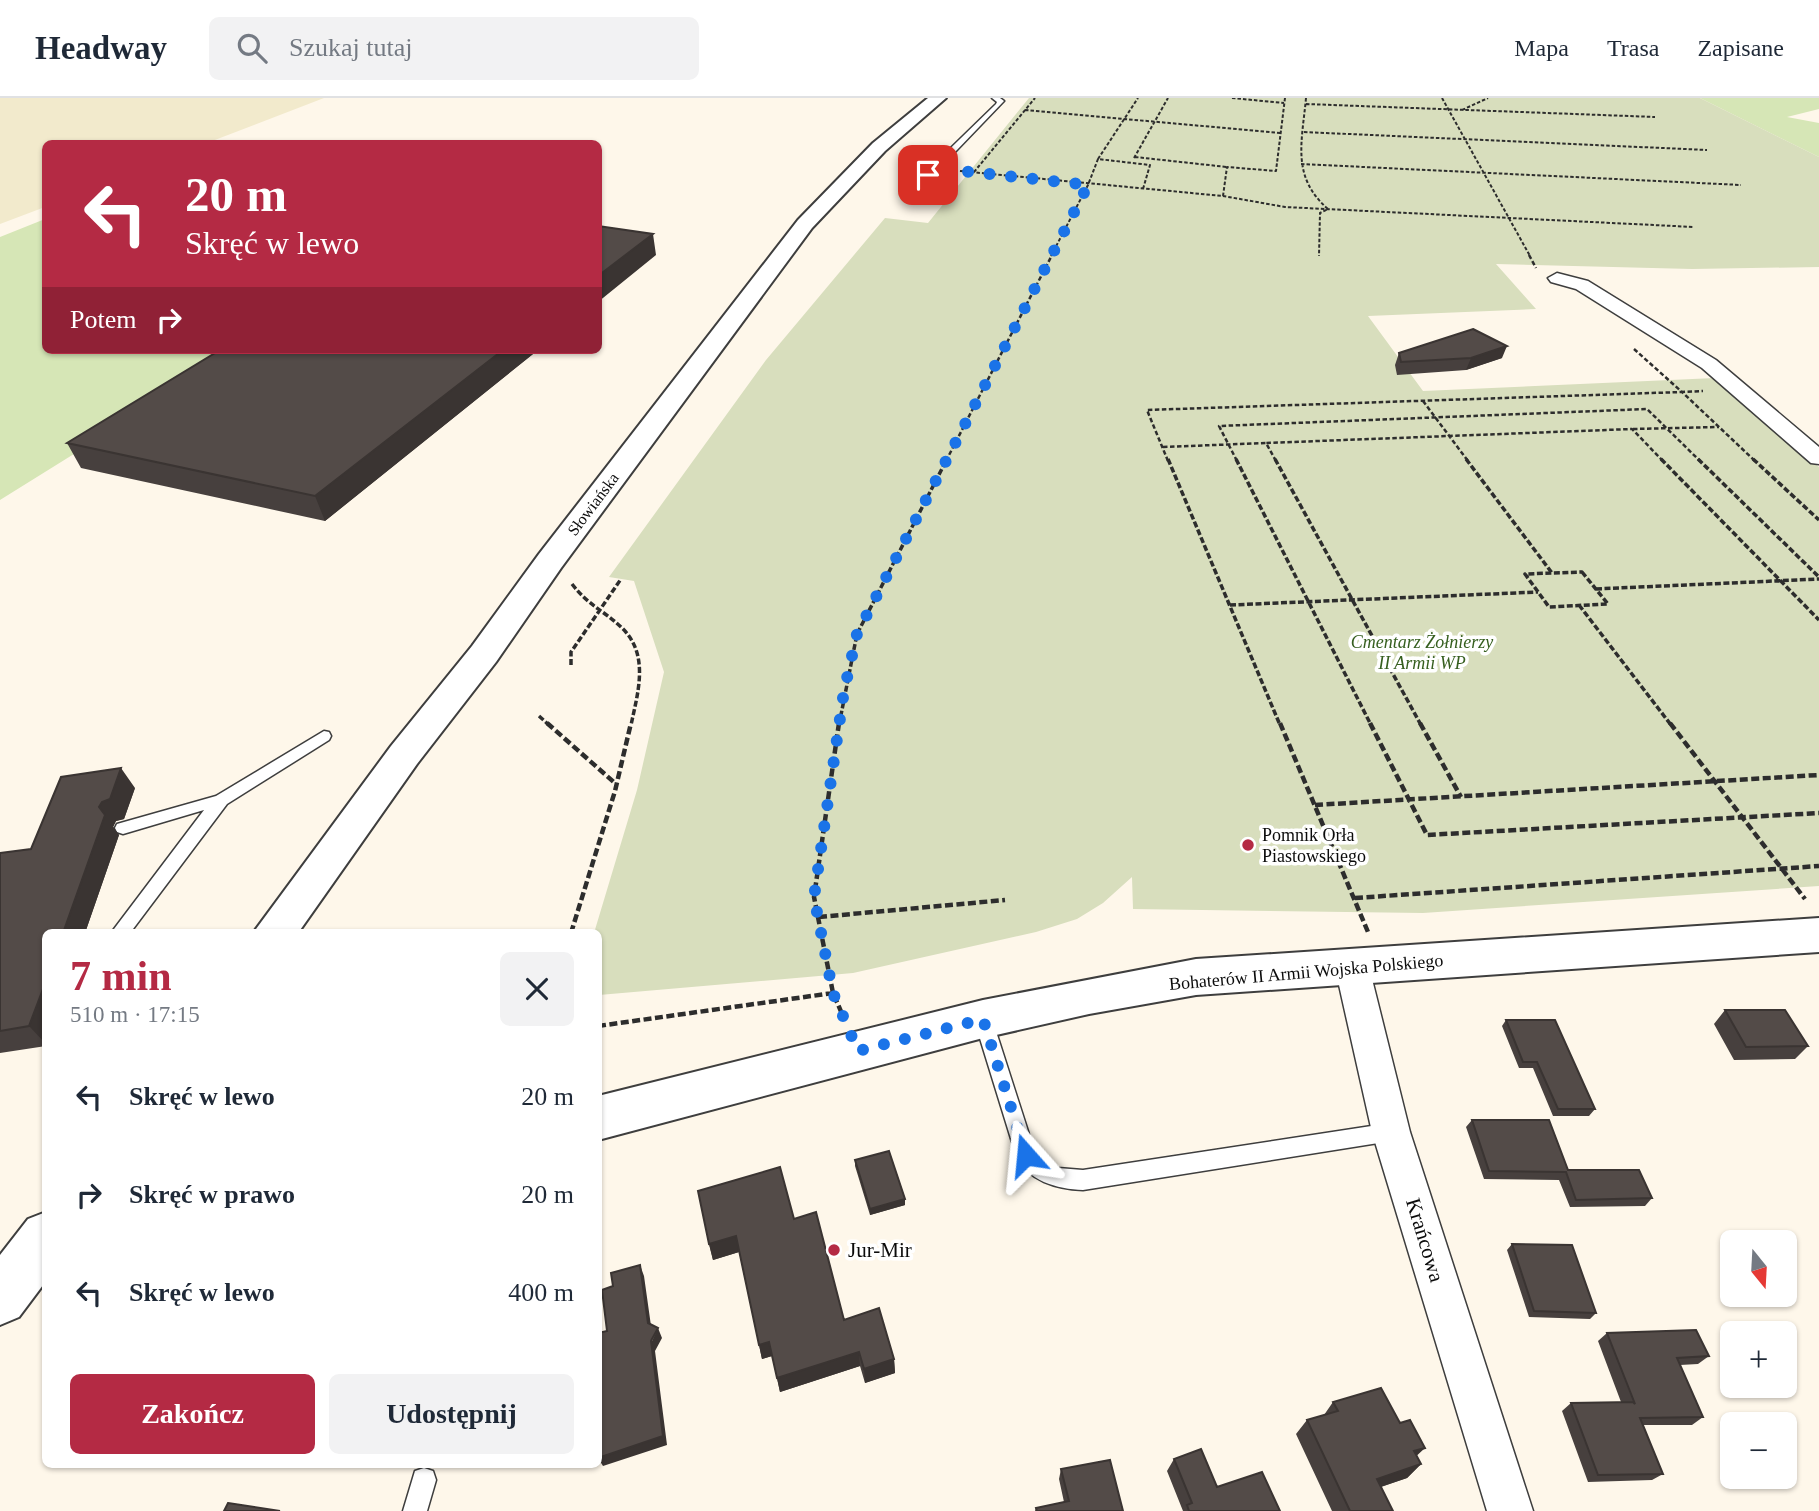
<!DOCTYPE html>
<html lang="pl">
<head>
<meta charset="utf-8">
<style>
  :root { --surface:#fff; --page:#f2f2f3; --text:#1f2937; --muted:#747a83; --line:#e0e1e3; --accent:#b42a44 }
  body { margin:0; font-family:Georgia,serif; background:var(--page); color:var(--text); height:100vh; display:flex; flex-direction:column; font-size:26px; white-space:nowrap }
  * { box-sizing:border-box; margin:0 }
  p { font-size:23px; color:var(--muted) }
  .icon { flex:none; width:38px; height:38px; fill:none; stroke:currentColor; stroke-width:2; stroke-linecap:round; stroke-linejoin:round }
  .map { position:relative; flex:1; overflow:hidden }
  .drawer { position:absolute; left:42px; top:831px; width:560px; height:539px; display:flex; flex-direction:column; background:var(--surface); border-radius:10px; box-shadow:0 2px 5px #0004 }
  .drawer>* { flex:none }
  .hud { position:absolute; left:42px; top:42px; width:560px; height:214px; border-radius:10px; box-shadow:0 2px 5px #0004; background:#b42a44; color:#fff; overflow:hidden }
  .needle { width:46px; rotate:162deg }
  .tools { position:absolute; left:1720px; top:1132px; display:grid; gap:14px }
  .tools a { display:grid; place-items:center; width:77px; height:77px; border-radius:10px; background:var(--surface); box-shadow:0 2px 5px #0004; font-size:35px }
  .pin { position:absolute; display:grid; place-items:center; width:60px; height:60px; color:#fff; margin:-30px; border-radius:14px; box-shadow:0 4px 10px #0006 }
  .me { position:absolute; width:77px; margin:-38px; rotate:342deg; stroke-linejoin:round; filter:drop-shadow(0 0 5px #0008) }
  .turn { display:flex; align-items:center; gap:24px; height:147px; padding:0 28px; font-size:32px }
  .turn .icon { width:91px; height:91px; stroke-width:2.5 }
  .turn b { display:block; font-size:49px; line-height:60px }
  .then { display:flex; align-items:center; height:66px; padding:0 28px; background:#0003; gap:14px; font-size:26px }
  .round { display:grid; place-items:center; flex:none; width:74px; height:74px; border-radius:10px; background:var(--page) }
  .head { display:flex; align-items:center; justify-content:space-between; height:119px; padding:0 28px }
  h1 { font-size:42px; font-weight:700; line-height:52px; color:var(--accent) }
  .action { display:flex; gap:14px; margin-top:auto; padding:14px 28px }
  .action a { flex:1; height:80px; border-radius:10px; background:var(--accent); color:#fff; font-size:28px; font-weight:700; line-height:80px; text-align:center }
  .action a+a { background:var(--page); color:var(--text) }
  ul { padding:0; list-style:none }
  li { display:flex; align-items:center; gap:21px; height:98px; padding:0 28px }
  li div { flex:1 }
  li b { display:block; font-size:26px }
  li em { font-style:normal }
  header { display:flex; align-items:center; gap:42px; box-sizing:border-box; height:98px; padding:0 35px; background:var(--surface); border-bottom:2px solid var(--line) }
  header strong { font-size:33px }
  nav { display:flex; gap:38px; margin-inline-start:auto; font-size:24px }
  .search { width:490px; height:63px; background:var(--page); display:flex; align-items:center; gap:18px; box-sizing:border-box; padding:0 24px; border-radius:10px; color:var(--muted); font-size:26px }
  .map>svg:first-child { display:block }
  .farmland { fill:#f2eacc }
  .green { fill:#d6e6b6 }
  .cemetery { fill:#d8debd }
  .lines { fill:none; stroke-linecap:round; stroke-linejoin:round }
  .service-casing { stroke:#3e3e3e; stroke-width:3 }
  .minor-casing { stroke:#3e3e3e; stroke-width:3 }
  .tertiary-casing { stroke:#3e3e3e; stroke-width:4 }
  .path-far3 { stroke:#2d2d2d; stroke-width:2; stroke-dasharray:3.5 2; stroke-linecap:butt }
  .path-far2 { stroke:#2d2d2d; stroke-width:2.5; stroke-dasharray:4.5 2.5; stroke-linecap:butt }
  .path-far1 { stroke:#2d2d2d; stroke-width:3.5; stroke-dasharray:6 2.5; stroke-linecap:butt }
  .path { stroke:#2d2d2d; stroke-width:4.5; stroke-dasharray:8 3.5; stroke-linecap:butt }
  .service { fill:#fff; fill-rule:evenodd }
  .minor { fill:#fff; fill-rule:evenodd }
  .tertiary { fill:#fff; fill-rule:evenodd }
  .wall { fill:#47403e }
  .shaded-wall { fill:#3a3432 }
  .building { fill:#534b48; stroke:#3a3432; stroke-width:2 }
  .route { stroke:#1a73e8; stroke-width:12; stroke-dasharray:0 21.6 }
  .poi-dot { fill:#b42a44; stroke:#fff; stroke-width:2.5 }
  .labels { text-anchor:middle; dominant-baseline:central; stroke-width:7; stroke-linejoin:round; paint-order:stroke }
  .far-street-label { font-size:16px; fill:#0b0b0b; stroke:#fff }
  .park-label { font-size:18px; font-style:italic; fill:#365f1f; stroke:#fff }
  .poi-label { font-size:18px; fill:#0b0b0b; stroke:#fff; text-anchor:start }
  .street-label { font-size:18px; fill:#0b0b0b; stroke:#fff }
  .near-street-label { font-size:21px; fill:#0b0b0b; stroke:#fff }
  .near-poi-label { font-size:21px; fill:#0b0b0b; stroke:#fff; text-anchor:start }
</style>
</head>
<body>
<header>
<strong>Headway</strong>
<div class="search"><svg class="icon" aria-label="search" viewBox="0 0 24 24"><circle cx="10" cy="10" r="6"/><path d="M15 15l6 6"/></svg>Szukaj tutaj</div>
<nav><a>Mapa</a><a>Trasa</a><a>Zapisane</a></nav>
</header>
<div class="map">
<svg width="1819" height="1413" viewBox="0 0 1819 1413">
  <rect width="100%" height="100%" fill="#fef7ea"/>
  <path class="farmland" d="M 0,0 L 324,0 L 207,45 L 46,46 L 45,109 L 0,126 Z"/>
  <path class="green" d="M 1700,0 L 1819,0 L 1819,11 L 1787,19 L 1819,25 L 1819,59 Z
    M 45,121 L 46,252 L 241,252 L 0,402 L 0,139 Z"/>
  <path class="cemetery" d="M 1029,0 L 1700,0 L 1819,59 L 1819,169 L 1692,171 L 1496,166 L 1536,211 L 1368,218 L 1423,293 L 1715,280 L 1819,369 L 1819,788 L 1423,815 L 1133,811 L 1132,779 L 1103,805 L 1077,821 L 1036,834 L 853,875 L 599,897 L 598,835 L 594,835 L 637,692 L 664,574 L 634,483 L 609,479 L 766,262 L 885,120 L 928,125 Z"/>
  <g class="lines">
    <defs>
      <path id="service" d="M 992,0 L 1000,0 L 1004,3 L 931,79 L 925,79 L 925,75 L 996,6 L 997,4 Z
        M 324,633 L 329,634 L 331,638 L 329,642 L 227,706 L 130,835 L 111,835 L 204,712 L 123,736 L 117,734 L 115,730 L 117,726 L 216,698 Z
        M 983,913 L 990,915 L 992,921 L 1034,1052 L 1058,1070 L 1083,1072 L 1391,1025 L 1398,1028 L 1401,1034 L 1398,1040 L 1391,1043 L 1083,1092 C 1057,1091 1027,1083 1016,1057 L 974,921 L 976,915 Z
        M 424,1370 L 433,1373 L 436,1382 L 427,1413 L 403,1413 L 415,1373 Z"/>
      <path id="minor" d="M 1557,175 L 1588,183 L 1716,262 L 1819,349 L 1819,366 L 1811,365 L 1702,270 L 1576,191 L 1551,184 L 1548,180 Z
        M 1352,855 L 1364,859 L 1369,869 L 1410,1034 L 1533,1413 L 1487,1413 L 1372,1034 L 1335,869 L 1340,859 Z"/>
      <path id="tertiary" d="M 928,0 L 946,0 L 885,53 L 812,130 L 561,470 L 496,564 L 417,666 L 298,835 L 253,835 L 391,648 L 472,548 L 539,456 L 798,122 L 873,45 Z
        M 1819,820 L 1819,854 L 1196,897 L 1089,916 L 983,940 L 598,1042 L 598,998 L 983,902 L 1196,861 Z
        M 46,1114 L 46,1183 L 19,1219 L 0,1227 L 0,1157 L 28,1121 Z"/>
    </defs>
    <use href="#service" class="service-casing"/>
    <use href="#minor" class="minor-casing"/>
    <use href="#tertiary" class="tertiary-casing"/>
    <path class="path-far3" d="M 1232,0 L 1284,5
      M 1306,0 C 1302,44 1291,79 1328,111 L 1320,115 L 1319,158
      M 1442,0 L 1530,158
      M 1306,6 L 1655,19
      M 1025,12 L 1280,35
      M 1462,12 L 1488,0
      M 1304,34 L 1707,52
      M 1135,59 L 1227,69
      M 1134,60 L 1168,0
      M 1098,61 L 1138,0
      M 1301,66 L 1741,87
      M 960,73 L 1223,98 L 1285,109 L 1694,129
      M 974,74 L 1035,0
      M 1223,98 L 1227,69 L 1276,73 L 1285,0
      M 1051,158 L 1088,87 L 1098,61 L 1150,67 L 1143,91"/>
    <path class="path-far2" d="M 1529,157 L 1536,170
      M 1634,251 L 1682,294 L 1703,293
      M 1423,303 L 1468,363
      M 1633,331 L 1719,329
      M 1163,349 L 1266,345
      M 946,363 L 1052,157
      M 1168,363 L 1147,312 L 1682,294 L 1755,363
      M 1237,363 L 1219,328 L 1647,311 L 1700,363
      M 1276,363 L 1266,345 L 1632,331 L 1663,363"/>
    <path class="path-far1" d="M 1168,361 L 1280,627
      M 1236,361 L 1371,627
      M 1275,361 L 1421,627
      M 1466,361 L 1552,475
      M 1661,361 L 1819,522
      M 1698,361 L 1819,479
      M 1753,361 L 1819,422
      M 1582,474 L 1608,506 L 1549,509 L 1525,476 Z
      M 572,486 C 589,508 603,512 621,529 C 650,556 638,594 631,627
      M 1596,491 L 1819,481
      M 1230,507 L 1538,494
      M 1579,507 L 1671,627
      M 571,567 L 571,554 L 621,481
      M 539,618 L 549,627
      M 839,627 L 857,536 L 947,361"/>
    <path class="path" d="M 547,625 L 616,686
      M 839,625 L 814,799 L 833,895 L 843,918
      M 1280,625 L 1368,834
      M 1370,625 L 1427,737 L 1819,715
      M 1420,625 L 1461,699
      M 1670,625 L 1805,801
      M 1315,707 L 1819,677
      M 1355,800 L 1819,768
      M 819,819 L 1005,802
      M 571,835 L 615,693 L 631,625
      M 598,928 L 833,895"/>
    <use href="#service" class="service"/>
    <use href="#minor" class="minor"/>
    <use href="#tertiary" class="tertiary"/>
  </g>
  <path class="wall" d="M 220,252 L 538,252 L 325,423 L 81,370 L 67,345 Z
    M 1399,255 L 1502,260 L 1466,272 L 1397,277 L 1395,267 Z
    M 135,690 L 124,721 L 116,723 L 113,729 L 119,737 L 85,835 L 46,835 L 46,948 L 0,955 L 0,755 L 31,751 Z
    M 1725,912 L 1808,948 L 1795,961 L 1734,962 L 1714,926 Z
    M 1506,922 L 1595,1011 L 1589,1018 L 1553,1018 L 1533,970 L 1519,970 L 1502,928 Z
    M 1472,1022 L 1568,1072 L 1652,1100 L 1645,1108 L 1570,1109 L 1559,1082 L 1484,1081 L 1466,1029 Z
    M 855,1062 L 905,1101 L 905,1107 L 870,1117 L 855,1068 Z
    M 794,1121 L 844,1222 L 894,1261 L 895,1275 L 865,1285 L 860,1268 L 780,1294 L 772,1258 L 762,1261 L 739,1154 L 713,1162 L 709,1146 Z
    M 1512,1146 L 1596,1215 L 1590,1221 L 1529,1219 L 1507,1152 Z
    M 1607,1235 L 1709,1258 L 1698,1266 L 1680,1267 L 1703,1319 L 1692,1327 L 1643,1327 L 1663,1376 L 1652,1382 L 1588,1384 L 1562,1313 L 1571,1305 L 1621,1304 L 1598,1243 Z
    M 1333,1304 L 1417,1358 L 1421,1366 L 1407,1380 L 1381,1389 L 1393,1413 L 1332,1413 L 1296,1336 L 1307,1322 L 1324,1317 Z
    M 1174,1361 L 1217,1389 L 1280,1413 L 1183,1413 L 1167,1373 Z
    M 1061,1371 L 1123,1413 L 1035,1413 L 1036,1410 L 1064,1404 L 1059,1381 Z"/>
  <path class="shaded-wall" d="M 653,136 L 656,157 L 598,204 L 598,178 Z
    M 1507,248 L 1502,260 L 1466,272 L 1471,260 Z
    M 503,252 L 538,252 L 325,423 L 315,398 Z
    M 121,670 L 135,690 L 124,721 L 116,723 L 113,729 L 99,709 Z
    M 105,717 L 119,737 L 85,835 L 63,835 Z
    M 46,883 L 46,946 L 29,928 Z
    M 905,1101 L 905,1107 L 870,1117 L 870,1111 Z
    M 736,1138 L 739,1154 L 713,1162 L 709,1146 Z
    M 640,1167 L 644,1178 L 652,1235 L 648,1225 Z
    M 658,1230 L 662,1240 L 655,1253 L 667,1347 L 603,1368 L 598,1360 Z
    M 769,1244 L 772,1258 L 762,1261 L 759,1247 Z
    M 859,1254 L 860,1268 L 780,1294 L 777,1280 Z
    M 894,1261 L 895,1275 L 865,1285 L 864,1271 Z
    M 1425,1350 L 1411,1363 L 1414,1353 Z
    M 1421,1366 L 1407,1380 L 1365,1394 L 1377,1381 Z"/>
  <path class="building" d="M 598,128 L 653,136 L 598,178 Z
    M 1473,231 L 1507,248 L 1471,260 L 1401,264 L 1399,255 Z
    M 220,252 L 503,252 L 315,398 L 67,345 Z
    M 121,670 L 110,701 L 102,704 L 99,709 L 105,717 L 63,835 L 46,835 L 46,883 L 29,928 L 0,933 L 0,755 L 31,751 L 61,679 Z
    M 1725,912 L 1785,912 L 1808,948 L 1746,949 Z
    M 1506,922 L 1555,922 L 1595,1011 L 1558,1011 L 1537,964 L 1523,964 Z
    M 1472,1022 L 1549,1022 L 1568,1072 L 1639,1072 L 1652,1100 L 1576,1102 L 1566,1074 L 1489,1073 Z
    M 889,1053 L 905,1101 L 870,1111 L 855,1062 Z
    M 780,1069 L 794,1121 L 816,1114 L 844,1222 L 879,1210 L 894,1261 L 864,1271 L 859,1254 L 777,1280 L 769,1244 L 759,1247 L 736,1138 L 709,1146 L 698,1093 Z
    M 1512,1146 L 1572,1147 L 1596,1215 L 1534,1213 Z
    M 640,1167 L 648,1225 L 658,1230 L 651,1243 L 663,1338 L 598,1360 L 598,1235 L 607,1233 L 602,1192 L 613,1188 L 611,1175 Z
    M 1696,1232 L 1709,1258 L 1677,1260 L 1703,1319 L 1640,1320 L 1663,1376 L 1598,1377 L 1571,1305 L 1633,1304 L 1635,1306 L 1607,1235 Z
    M 1381,1290 L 1400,1325 L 1410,1322 L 1425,1350 L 1414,1353 L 1421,1366 L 1377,1381 L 1393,1413 L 1350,1413 L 1307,1322 L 1338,1313 L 1333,1304 Z
    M 1201,1351 L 1217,1389 L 1262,1374 L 1280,1413 L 1189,1413 L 1187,1407 L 1192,1405 L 1174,1361 Z
    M 1110,1362 L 1123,1413 L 1037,1413 L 1036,1410 L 1069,1403 L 1061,1371 Z
    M 228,1405 L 280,1413 L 224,1413 Z"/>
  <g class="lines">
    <path class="route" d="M 928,77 L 935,70 L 1088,87 L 857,536 L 844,593 L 814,799 L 833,895 L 858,953 L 983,921 L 1026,1057"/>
  </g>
  <g class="poi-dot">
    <circle cx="1248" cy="747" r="7"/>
    <circle cx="834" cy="1152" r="7"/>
  </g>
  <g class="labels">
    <g class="far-street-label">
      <text transform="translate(593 406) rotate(-53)">Słowiańska</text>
    </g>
    <g class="park-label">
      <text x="1422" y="544">Cmentarz Żołnierzy<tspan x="1422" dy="21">II Armii WP</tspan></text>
    </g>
    <g class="poi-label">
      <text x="1262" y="737">Pomnik Orła<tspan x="1262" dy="21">Piastowskiego</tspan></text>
    </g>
    <g class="street-label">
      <text transform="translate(1306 874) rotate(-5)">Bohaterów II Armii Wojska Polskiego</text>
    </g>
    <g class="near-street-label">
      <text transform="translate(1425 1142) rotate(73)">Krańcowa</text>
    </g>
    <g class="near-poi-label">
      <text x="848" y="1152">Jur-Mir</text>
    </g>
  </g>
</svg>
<div class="tools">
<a><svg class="needle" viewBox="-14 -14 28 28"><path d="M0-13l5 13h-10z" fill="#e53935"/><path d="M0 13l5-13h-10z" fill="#747a83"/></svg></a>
<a>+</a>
<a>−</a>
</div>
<div class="pin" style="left:928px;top:77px;background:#d93025"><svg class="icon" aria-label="arrive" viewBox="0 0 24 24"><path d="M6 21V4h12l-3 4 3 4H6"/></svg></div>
<svg class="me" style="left:1026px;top:1057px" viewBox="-20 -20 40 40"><path d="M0-17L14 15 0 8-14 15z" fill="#1a73e8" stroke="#fff" stroke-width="4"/></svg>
<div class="hud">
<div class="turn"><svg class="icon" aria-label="left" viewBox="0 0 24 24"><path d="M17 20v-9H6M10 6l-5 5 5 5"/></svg><div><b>20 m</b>Skręć w lewo</div></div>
<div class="then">Potem<svg class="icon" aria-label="right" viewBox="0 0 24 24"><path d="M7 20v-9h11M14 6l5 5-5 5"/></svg></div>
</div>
<section class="drawer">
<div class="head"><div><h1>7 min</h1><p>510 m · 17:15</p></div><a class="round"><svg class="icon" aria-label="close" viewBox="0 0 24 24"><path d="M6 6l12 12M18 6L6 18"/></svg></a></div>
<ul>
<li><svg class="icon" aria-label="left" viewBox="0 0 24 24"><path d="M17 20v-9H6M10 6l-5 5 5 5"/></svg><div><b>Skręć w lewo</b></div><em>20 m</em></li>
<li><svg class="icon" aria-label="right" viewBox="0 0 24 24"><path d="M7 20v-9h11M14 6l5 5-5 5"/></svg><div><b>Skręć w prawo</b></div><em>20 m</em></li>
<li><svg class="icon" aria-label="left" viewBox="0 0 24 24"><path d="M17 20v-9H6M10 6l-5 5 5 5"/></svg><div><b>Skręć w lewo</b></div><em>400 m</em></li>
</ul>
<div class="action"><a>Zakończ</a><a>Udostępnij</a></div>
</section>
</div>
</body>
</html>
